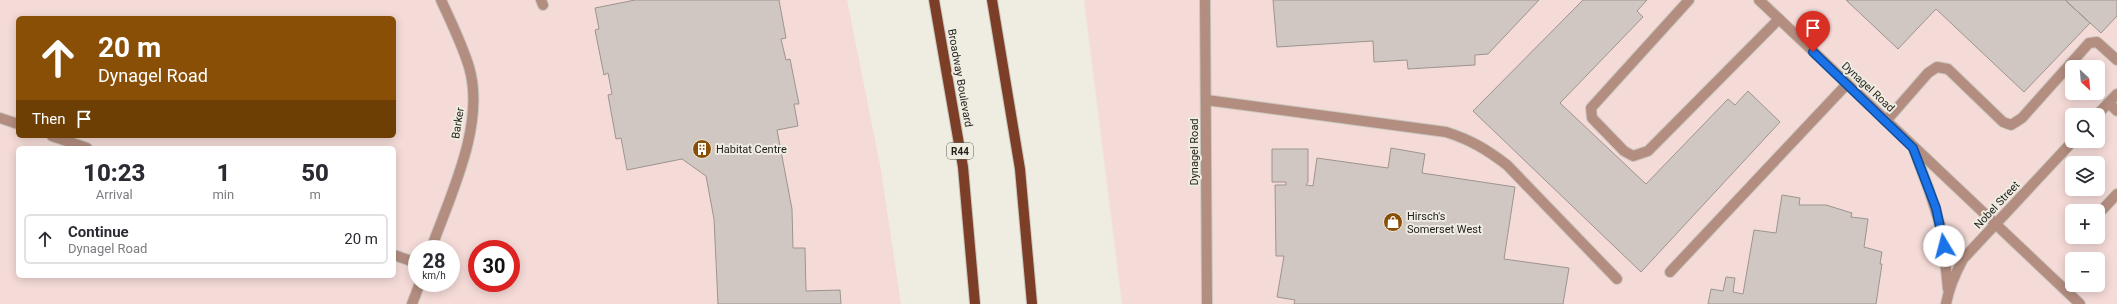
<!DOCTYPE html>
<html lang="en">
<head>
<meta charset="utf-8">
<style>
  :root { --surface:#fff; --page:#f2f2f3; --text:#2b2b33; --muted:#7c7c81; --line:#e1e1e2 }
  body { margin:0; font-family:Roboto,sans-serif; background:var(--page); color:var(--text); height:100vh; display:flex; flex-direction:column; font-size:15px; white-space:nowrap }
  * { box-sizing:border-box; margin:0 }
  p { font-size:13px; color:var(--muted) }
  .icon { flex:none; width:22px; height:22px; fill:none; stroke:currentColor; stroke-width:2; stroke-linecap:round; stroke-linejoin:round }
  .map { position:relative; flex:1; overflow:hidden }
  .panel { position:absolute; left:16px; top:146px; width:380px; height:132px; display:flex; flex-direction:column; background:var(--surface); border-radius:6px; box-shadow:0 2px 10px #0003 }
  .panel>* { flex:none }
  .banner { position:absolute; left:16px; top:16px; width:380px; height:122px; border-radius:6px; box-shadow:0 2px 10px #0003; background:#894f07; color:#fff; overflow:hidden }
  .needle { width:26px; rotate:154deg }
  .controls { position:absolute; left:2065px; top:60px; display:grid; gap:8px }
  .controls a { display:grid; place-items:center; width:40px; height:40px; border-radius:6px; background:var(--surface); box-shadow:0 2px 10px #0003; font-size:20px }
  .speed { position:absolute; left:408px; top:240px; display:flex; gap:8px; font-size:20px; font-weight:700; text-align:center }
  .speed>* { display:grid; place-content:center; width:52px; height:52px; border-radius:50%; background:var(--surface); box-shadow:0 2px 10px #0003; line-height:1 }
  .speed small { font-size:10px; font-weight:400 }
  .speed .limit { border:6px solid #d22; background:#fff; color:#111 }
  .pin { position:absolute; display:grid; place-items:center; width:34px; height:34px; color:#fff; margin:-41px -17px; border-radius:50% 50% 50% 0; rotate:-45deg; box-shadow:0 0 4px #0007 }
  .pin .icon { rotate:45deg }
  .me { position:absolute; width:44px; margin:-22px; rotate:352deg; stroke-linejoin:round; filter:drop-shadow(0 0 3px #0008) }
  .turn { display:flex; align-items:center; gap:14px; height:84px; padding:0 16px; font-size:18px }
  .turn .icon { width:52px; height:52px; stroke-width:2.5 }
  .turn b { display:block; font-size:28px; line-height:34px }
  .then { display:flex; align-items:center; height:38px; padding:0 16px; background:#0003; gap:8px; font-size:15px }
  .eta { display:flex; justify-content:space-evenly; align-items:center; height:68px; text-align:center }
  .eta b { font-size:24px; font-weight:800; line-height:28px }
  ul { padding:0; list-style:none }
  li { display:flex; align-items:center; gap:12px; height:50px; margin:0 8px 6px; padding:0 8px; border:2px solid var(--line); border-radius:6px }
  li div { flex:1 }
  li b { display:block; font-size:15px }
  li em { font-style:normal }
  .map>svg:first-child { display:block }
  .commercial { fill:#f5dbd8; fill-rule:evenodd }
  .building { fill:#d1c7c2; stroke:#9d948f }
  .lines { fill:none; stroke-linecap:round; stroke-linejoin:round }
  .lane-casing { stroke:#cac7be; stroke-width:12 }
  .street-casing { stroke:#cac7be; stroke-width:12 }
  .primary-casing { stroke:#cac7be; stroke-width:12 }
  .lane { stroke:#b38d80; stroke-width:10 }
  .street { stroke:#b38d80; stroke-width:10 }
  .primary { stroke:#7d3e27; stroke-width:10 }
  .route-casing { stroke:#114b97; stroke-width:10 }
  .route { stroke:#1a73e8; stroke-width:7 }
  .labels { text-anchor:middle; dominant-baseline:central; stroke-width:4; stroke-linejoin:round; paint-order:stroke }
  .shield { fill:#efece2; stroke:#5e5c57; stroke-width:1 }
  .shield-label { font-size:10px; font-weight:bold; fill:#201f1c }
  .street-label { font-size:11px; fill:#201f1c; stroke:#efece2 }
  .poi-label { font-size:11px; fill:#201f1c; stroke:#efece2; text-anchor:start }
</style>
</head>
<body>
<div class="map">
<svg width="2117" height="304" viewBox="0 0 2117 304">
  <rect width="100%" height="100%" fill="#efece2"/>
  <path class="commercial" d="M 0,0 L 847,0 L 881,170 L 901,304 L 0,304 ZM 18,18 L 394,18 L 394,136 L 18,136 ZM 18,148 L 394,148 L 394,276 L 18,276 ZM 417,249 L 451,249 L 451,283 L 417,283 ZM 477,249 L 511,249 L 511,283 L 477,283 Z
    M 1084,0 L 2117,0 L 2117,304 L 1122,304 ZM 2072,67 L 2098,67 L 2098,93 L 2072,93 ZM 2072,115 L 2098,115 L 2098,141 L 2072,141 ZM 2072,163 L 2098,163 L 2098,189 L 2072,189 ZM 2072,211 L 2098,211 L 2098,237 L 2072,237 ZM 2072,259 L 2098,259 L 2098,285 L 2072,285 Z"/>
  <path class="building" d="M 635,0 L 779,0 L 786,38 L 781,39 L 786,60 L 790,59 L 799,104 L 794,104 L 798,126 L 777,130 L 792,209 L 793,248 L 805,248 L 806,291 L 840,290 L 841,304 L 718,304 L 714,219 L 706,176 L 682,159 L 627,170 L 621,138 L 616,139 L 608,95 L 612,94 L 608,73 L 604,75 L 595,30 L 599,29 L 595,8 Z
    M 1273,0 L 1539,0 L 1488,54 L 1475,55 L 1475,65 L 1408,69 L 1407,60 L 1374,62 L 1373,41 L 1277,47 Z
    M 1583,0 L 1647,0 L 1637,11 L 1643,17 L 1560,103 L 1646,184 L 1728,99 L 1735,105 L 1748,91 L 1780,122 L 1641,272 L 1473,111 Z
    M 1846,0 L 2065,0 L 2090,23 L 2024,92 L 1936,9 L 1898,49 Z
    M 2065,0 L 2117,0 L 2117,16 L 2101,33 Z
    M 1391,148 L 1425,154 L 1422,173 L 1515,187 L 1504,259 L 1569,268 L 1563,304 L 1294,304 L 1295,300 L 1277,297 L 1284,256 L 1276,256 L 1275,185 L 1286,185 L 1286,182 L 1272,182 L 1272,149 L 1308,149 L 1308,182 L 1306,185 L 1313,186 L 1317,158 L 1388,168 Z
    M 1782,195 L 1800,198 L 1799,205 L 1826,205 L 1852,213 L 1851,217 L 1868,219 L 1864,247 L 1882,252 L 1880,264 L 1882,264 L 1876,304 L 1708,304 L 1711,289 L 1723,291 L 1726,277 L 1735,278 L 1733,292 L 1743,294 L 1754,230 L 1776,233 Z"/>
  <g class="lines">
    <defs>
      <path id="lane" d="M 541,0 L 543,5
        M 1689,0 L 1591,108 L 1592,118 L 1624,151 L 1633,156 L 1648,151 L 1779,19
        M 1206,100 L 1446,132 C 1471,140 1486,149 1507,165 L 1617,279
        M 2109,103 L 2117,111
        M 0,118 L 18,124
        M 1886,121 L 1928,73 L 1937,67 L 1948,69 L 2003,122 L 2011,125 L 2022,118 L 2089,43 L 2097,42 L 2117,60
        M 52,136 L 87,148
        M 2103,209 L 2117,194
        M 431,249 C 450,196 486,124 469,67 C 462,44 451,22 441,0
        M 394,255 L 417,263
        M 1670,272 L 1847,84
        M 412,304 L 420,283"/>
      <path id="street" d="M 1205,0 L 1207,304
        M 1759,0 L 2080,304
        M 2097,115 L 2117,94
        M 1914,150 L 1929,190 L 1942,231 L 1948,289
        M 1946,304 C 1949,287 1955,274 1963,259 L 2073,141"/>
      <path id="primary" d="M 934,0 L 963,167 L 975,304
        M 992,0 L 1020,169 L 1032,304"/>
    </defs>
    <use href="#lane" class="lane-casing"/>
    <use href="#street" class="street-casing"/>
    <use href="#primary" class="primary-casing"/>
    <use href="#lane" class="lane"/>
    <use href="#street" class="street"/>
    <use href="#primary" class="primary"/>
  </g>
  <g class="lines">
    <defs>
      <path id="route" d="M 1813,52 L 1913,148 L 1936,208 L 1944,246"/>
    </defs>
    <use href="#route" class="route-casing"/>
    <use href="#route" class="route"/>
  </g>
  <defs>
    <symbol id="building-disc" viewBox="-11 -11 22 22"><circle r="9.5" fill="#894f07" stroke="#efece2"/><path d="M-4-6H4V6H1V3H-1V6H-4ZM-2.5-4.3h1.7v1.8h-1.7ZM.8-4.3h1.7v1.8H.8ZM-2.5-1h1.7V.8h-1.7ZM.8-1h1.7V.8H.8Z" fill="#fff"/></symbol>
    <symbol id="shop-disc" viewBox="-11 -11 22 22"><circle r="9.5" fill="#894f07" stroke="#efece2"/><path d="M-5-2.5h2.3a2.7 3.5 0 0 1 5.4 0H5L5.5 6h-11ZM-1.5-2.5h3a1.5 2.3 0 0 0-3 0Z" fill="#fff"/></symbol>
  </defs>
  <g fill-rule="evenodd">
    <use href="#building-disc" x="691" y="138" width="22" height="22"/>
    <use href="#shop-disc" x="1382" y="211" width="22" height="22"/>
  </g>
  <g class="labels">
    <rect class="shield" x="947" y="143" width="26" height="16" rx="3"/>
    <g class="shield-label">
      <text x="960" y="151">R44</text>
    </g>
    <g class="street-label">
      <text transform="translate(960 78) rotate(80)">Broadway Boulevard</text>
      <text transform="translate(1868 87) rotate(43)">Dynagel Road</text>
      <text transform="translate(458 123) rotate(-81)">Barker</text>
      <text transform="translate(1194 152) rotate(-90)">Dynagel Road</text>
      <text transform="translate(1997 205) rotate(-47)">Nobel Street</text>
    </g>
    <g class="poi-label">
      <text x="716" y="149">Habitat Centre</text>
      <text x="1407" y="216">Hirsch's<tspan x="1407" dy="13">Somerset West</tspan></text>
    </g>
  </g>
</svg>
<div class="controls">
<a><svg class="needle" viewBox="-14 -14 28 28"><path d="M0-13l5 13h-10z" fill="#e53935"/><path d="M0 13l5-13h-10z" fill="#7c7c81"/></svg></a>
<a><svg class="icon" aria-label="search" viewBox="0 0 24 24"><circle cx="10" cy="10" r="6"/><path d="M15 15l6 6"/></svg></a>
<a><svg class="icon" aria-label="layers" viewBox="0 0 24 24"><path d="M12 4l9 5-9 5-9-5zM3 14l9 5 9-5"/></svg></a>
<a>+</a>
<a>−</a>
</div>
<div class="speed"><div>28<small>km/h</small></div><div class="limit">30</div></div>
<div class="pin" style="left:1813px;top:52px;background:#d93025"><svg class="icon" aria-label="arrive" viewBox="0 0 24 24"><path d="M6 21V4h12l-3 4 3 4H6"/></svg></div>
<svg class="me" style="left:1944px;top:246px" viewBox="-20 -20 40 40"><circle r="19" fill="#fff"/><path d="M0-13L10 11 0 6-10 11z" fill="#1a73e8"/></svg>
<div class="banner">
<div class="turn"><svg class="icon" aria-label="ahead" viewBox="0 0 24 24"><path d="M12 20V5M6 11l6-6 6 6"/></svg><div><b>20 m</b>Dynagel Road</div></div>
<div class="then">Then<svg class="icon" aria-label="arrive" viewBox="0 0 24 24"><path d="M6 21V4h12l-3 4 3 4H6"/></svg></div>
</div>
<section class="panel">
<div class="eta">
<div><b>10:23</b><p>Arrival</p></div>
<div><b>1</b><p>min</p></div>
<div><b>50</b><p>m</p></div>
</div>
<ul>
<li><svg class="icon" aria-label="ahead" viewBox="0 0 24 24"><path d="M12 20V5M6 11l6-6 6 6"/></svg><div><b>Continue</b><p>Dynagel Road</p></div><em>20 m</em></li>
</ul>
</section>
</div>
</body>
</html>
